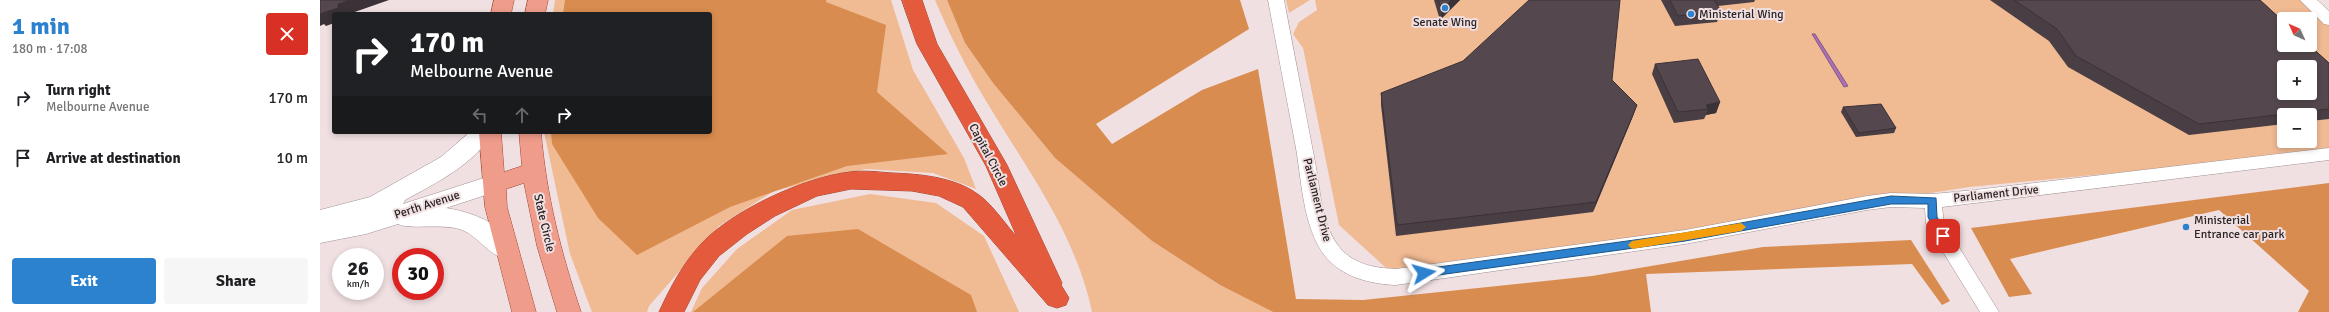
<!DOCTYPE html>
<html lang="en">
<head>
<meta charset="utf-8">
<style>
  :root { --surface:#fff; --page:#f6f6f6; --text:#202124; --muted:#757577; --accent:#2d82d0 }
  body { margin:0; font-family:Signika,sans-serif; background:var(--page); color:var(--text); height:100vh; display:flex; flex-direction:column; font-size:15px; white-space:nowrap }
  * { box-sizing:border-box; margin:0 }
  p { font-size:13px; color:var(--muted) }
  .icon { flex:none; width:22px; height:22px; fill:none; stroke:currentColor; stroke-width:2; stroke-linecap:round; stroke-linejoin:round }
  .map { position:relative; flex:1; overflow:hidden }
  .panel { display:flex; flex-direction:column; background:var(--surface); width:320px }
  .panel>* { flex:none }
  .banner { position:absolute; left:12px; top:12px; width:380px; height:122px; border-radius:4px; box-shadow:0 2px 6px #0003; background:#202124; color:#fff; overflow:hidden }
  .needle { width:26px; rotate:315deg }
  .controls { position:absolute; left:1957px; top:12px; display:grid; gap:8px }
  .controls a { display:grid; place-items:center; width:40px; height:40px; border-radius:4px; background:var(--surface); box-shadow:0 2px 6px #0003; font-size:20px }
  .speed { position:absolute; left:12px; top:248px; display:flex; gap:8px; font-size:20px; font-weight:700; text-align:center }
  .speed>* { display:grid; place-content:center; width:52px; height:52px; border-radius:50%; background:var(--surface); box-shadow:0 2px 6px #0003; line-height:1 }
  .speed small { font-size:10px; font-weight:400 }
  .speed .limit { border:6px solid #d22; background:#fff; color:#111 }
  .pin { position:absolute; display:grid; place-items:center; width:34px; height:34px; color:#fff; margin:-17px; border-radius:8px; box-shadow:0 2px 6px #0006 }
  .me { position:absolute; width:44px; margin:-22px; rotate:82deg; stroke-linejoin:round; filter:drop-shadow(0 0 3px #0008) }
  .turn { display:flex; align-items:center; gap:14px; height:84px; padding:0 12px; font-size:18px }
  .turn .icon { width:52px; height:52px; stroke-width:2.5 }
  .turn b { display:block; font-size:28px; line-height:34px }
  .lanes { display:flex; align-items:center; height:38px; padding:0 12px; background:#0003; justify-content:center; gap:20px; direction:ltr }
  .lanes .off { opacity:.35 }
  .round { display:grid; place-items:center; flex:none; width:42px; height:42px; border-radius:4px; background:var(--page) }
  .overview { display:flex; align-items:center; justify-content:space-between; height:68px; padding:0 12px }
  h1 { font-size:24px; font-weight:800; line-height:30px; color:var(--accent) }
  .action { display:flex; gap:8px; margin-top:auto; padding:8px 12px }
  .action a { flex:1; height:46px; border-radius:4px; background:var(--accent); color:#fff; font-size:16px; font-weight:800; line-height:46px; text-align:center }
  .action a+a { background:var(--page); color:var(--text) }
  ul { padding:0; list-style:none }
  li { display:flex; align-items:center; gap:12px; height:60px; padding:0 12px }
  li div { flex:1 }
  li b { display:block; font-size:15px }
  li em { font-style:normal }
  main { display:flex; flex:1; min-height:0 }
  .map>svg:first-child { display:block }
  .green { fill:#f0ba93; fill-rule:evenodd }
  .forest { fill:#d98c4f }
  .water { fill:#ab6fb4; stroke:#845889 }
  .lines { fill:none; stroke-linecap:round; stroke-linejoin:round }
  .street-casing { stroke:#a09092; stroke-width:1 }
  .secondary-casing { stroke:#a09092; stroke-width:1 }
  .primary-casing { stroke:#a34734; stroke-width:1 }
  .highway-casing { stroke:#a34734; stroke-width:1 }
  .street { fill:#fff; fill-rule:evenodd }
  .secondary { fill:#fff; fill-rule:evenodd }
  .primary { fill:#ef9c8b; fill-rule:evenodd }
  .highway { fill:#e45a3d; fill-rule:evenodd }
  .wall { fill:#483e43 }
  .shaded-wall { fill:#3b3237 }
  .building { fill:#54484e; stroke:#3b3237; fill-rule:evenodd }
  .route { fill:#2d82d0; stroke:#1d5487 }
  .slow { fill:#f59e0b }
  .poi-dot { fill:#2d82d0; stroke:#f1e0e2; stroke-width:1.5 }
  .labels { text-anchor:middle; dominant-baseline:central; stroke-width:4; stroke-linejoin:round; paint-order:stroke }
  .poi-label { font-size:12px; fill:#2a2424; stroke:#f1e0e2; text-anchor:start }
  .street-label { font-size:12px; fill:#2a2424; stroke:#f1e0e2 }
</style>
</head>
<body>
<main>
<section class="panel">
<div class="overview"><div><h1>1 min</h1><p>180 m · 17:08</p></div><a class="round" style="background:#d93025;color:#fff"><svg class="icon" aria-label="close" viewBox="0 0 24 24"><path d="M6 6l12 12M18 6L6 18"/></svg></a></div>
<ul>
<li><svg class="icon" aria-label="right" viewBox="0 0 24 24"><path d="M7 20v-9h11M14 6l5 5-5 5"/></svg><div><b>Turn right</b><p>Melbourne Avenue</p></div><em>170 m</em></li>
<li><svg class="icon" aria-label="arrive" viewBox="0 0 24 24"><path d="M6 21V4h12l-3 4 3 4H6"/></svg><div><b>Arrive at destination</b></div><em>10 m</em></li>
</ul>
<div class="action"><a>Exit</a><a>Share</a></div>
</section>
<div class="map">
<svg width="2009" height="312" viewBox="0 0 2009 312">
  <rect width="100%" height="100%" fill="#f1e0e2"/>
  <path class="green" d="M 235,0 L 571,0 L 593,70 L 644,158 L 656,189 L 613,173 L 545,169 L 454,191 L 399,226 L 329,306 L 327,312 L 272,312 L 250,254 L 224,132 L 390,132 L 390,14 L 233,14 Z
    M 615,0 L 627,0 L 645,43 L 673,83 L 735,158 L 832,241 L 900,285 L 953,312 L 772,312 C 756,234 706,168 666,101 C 646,68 630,35 615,0 Z
    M 966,0 L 990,0 L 969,13 Z
    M 995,0 L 1988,0 L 2009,20 L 2009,152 L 1649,187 L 1076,277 L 1019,225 L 983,48 L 973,34 L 979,22 L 997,10 ZM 1964,19 L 1990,19 L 1990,45 L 1964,45 ZM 1964,67 L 1990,67 L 1990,93 L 1964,93 ZM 1964,115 L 1990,115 L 1990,141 L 1964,141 Z
    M 550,194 L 616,203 L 664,236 L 699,312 L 371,312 L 382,288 L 417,249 L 472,210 Z"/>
  <path class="forest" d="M 245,0 L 506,0 L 506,2 L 566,25 L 557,92 L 628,154 L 527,166 L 410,207 L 317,255 L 278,218 L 232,144 L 231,132 L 390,132 L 390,14 L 243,14 Z
    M 627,0 L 920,0 L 929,29 L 776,124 L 792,144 L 882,90 L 938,69 L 976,299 L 1043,300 L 1272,276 L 1443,247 L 1591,240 L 1630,301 L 1622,305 L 1592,264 L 1326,274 L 1331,312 L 953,312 L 900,285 L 832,241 L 735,158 L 673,83 L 645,43 Z
    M 2009,183 L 2009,312 L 1978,312 L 1989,291 L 1899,210 L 1690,259 L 1712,294 L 1689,297 L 1651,228 Z
    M 538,229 L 651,295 L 657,312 L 373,312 L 467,236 Z"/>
  <path class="water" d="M 1492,34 L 1495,34 L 1528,86 L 1524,87 Z"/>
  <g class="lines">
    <defs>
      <path id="street" d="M 948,0 L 964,0 C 974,54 985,108 995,162 C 1000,187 1001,222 1017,244 C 1031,264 1053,268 1076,269 L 1365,230 L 1547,196 L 1571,193 L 1613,194 L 1655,190 L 2009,148 L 2009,160 L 1622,207 L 1624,223 L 1679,312 L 1660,312 L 1609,229 L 1606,224 L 1605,208 L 1571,207 L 1547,210 L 1365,244 L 1076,285 C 1050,284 1022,277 1005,256 C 982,226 982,179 975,143 C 966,95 957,48 948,0 Z
        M 1980,0 L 1997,0 L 2009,11 L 2009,25 L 2004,24 Z"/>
      <path id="secondary" d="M 150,132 L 173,132 C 155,164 116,183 85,200 L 83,204 L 173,175 L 181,178 L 184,184 L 181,190 L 126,208 C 153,212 185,225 198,250 L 194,257 C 173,264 161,237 142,230 C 124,223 89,230 78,224 L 46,234 L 0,243 L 0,210 L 50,197 L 121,157 Z"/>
      <path id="primary" d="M 174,0 L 194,0 L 191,14 L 171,14 Z
        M 208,0 L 228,0 L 225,14 L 205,14 Z
        M 159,132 L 181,132 L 184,172 L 202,166 L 199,132 L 221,132 C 226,194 241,253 261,312 L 237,312 L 217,246 L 204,183 L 186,189 L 187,207 L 216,312 L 192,312 L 165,207 Z"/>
      <path id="highway" d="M 582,0 L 602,0 L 617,44 L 687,165 L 742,283 L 741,285 L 749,298 L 746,305 L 737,308 L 728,305 L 643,207 L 619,196 L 592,191 L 531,189 L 497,196 L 455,216 L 427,234 L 399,256 L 380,280 L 364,312 L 339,312 C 350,288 363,263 382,243 C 413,210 485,177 530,172 C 543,170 558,172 572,173 C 600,174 635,177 659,195 C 672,204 686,225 697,237 L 666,166 L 597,44 Z"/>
    </defs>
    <use href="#street" class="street-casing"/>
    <use href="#secondary" class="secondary-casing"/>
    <use href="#primary" class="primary-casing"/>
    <use href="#highway" class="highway-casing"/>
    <use href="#street" class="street"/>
    <use href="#secondary" class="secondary"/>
    <use href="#primary" class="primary"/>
    <use href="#highway" class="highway"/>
  </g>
  <path class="wall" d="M 1114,0 L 1140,0 L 1120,20 Z
    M 1341,0 L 1435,0 L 1434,2 L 1398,6 L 1401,11 L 1397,22 L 1355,26 Z
    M 1670,0 L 1940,0 L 2009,63 L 2009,119 L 1990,121 L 1990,115 L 1964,115 L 1964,124 L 1869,135 L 1748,67 L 1729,41 Z
    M 1335,64 L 1400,102 L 1396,113 L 1386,115 L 1384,119 L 1354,123 L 1332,74 Z
    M 1292,80 L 1317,105 L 1313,116 L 1273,212 L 1076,236 L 1061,105 L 1061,93 Z
    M 1523,107 L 1576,128 L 1574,133 L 1536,137 L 1521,112 Z"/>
  <path class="shaded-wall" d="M 29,0 L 69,0 L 29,14 L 14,14 L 14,23 L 6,26 L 4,24 L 0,26 L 0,14 L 18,4 Z
    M 1131,0 L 1140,0 L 1120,20 L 1122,10 Z
    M 1400,102 L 1396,113 L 1386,115 L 1388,109 L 1386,105 Z
    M 1317,105 L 1313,116 L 1273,212 L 1276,202 Z"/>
  <path class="building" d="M 0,0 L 29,0 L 18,4 L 18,8 L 0,14 Z
    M 1118,0 L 1131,0 L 1122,10 Z
    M 1209,0 L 1300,0 L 1292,80 L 1317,105 L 1276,202 L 1077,225 L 1061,93 L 1143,61 Z
    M 1350,0 L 1394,0 L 1401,11 L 1358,16 Z
    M 1694,0 L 1940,0 L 1964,22 L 1964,45 L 1989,45 L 2009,63 L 2009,109 L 1879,124 L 1756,56 L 1737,29 ZM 1964,67 L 1990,67 L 1990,93 L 1964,93 Z
    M 1378,59 L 1400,102 L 1386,105 L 1388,109 L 1358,112 L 1335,64 Z
    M 1561,104 L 1576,128 L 1539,133 L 1523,107 Z"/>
  <path class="route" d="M 1571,196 L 1616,198 L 1617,217 L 1628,236 L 1626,239 L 1619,239 L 1608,217 L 1608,204 L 1571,204 L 1365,241 L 1104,277 L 1099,273 L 1104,269 L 1365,233 Z"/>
  <path class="slow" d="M 1421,223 L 1426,227 L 1421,231 L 1312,249 L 1308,245 L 1312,241 Z"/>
  <g class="poi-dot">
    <circle cx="1125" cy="8" r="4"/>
    <circle cx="1371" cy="14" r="4"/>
    <circle cx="1866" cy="227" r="4"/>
  </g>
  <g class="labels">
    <g class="poi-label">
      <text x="1379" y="14">Ministerial Wing</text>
      <text x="1125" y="22" text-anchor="middle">Senate Wing</text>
      <text x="1874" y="220">Ministerial<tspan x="1874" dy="14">Entrance car park</tspan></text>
    </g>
    <g class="street-label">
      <text transform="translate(668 155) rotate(62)">Capital Circle</text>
      <text transform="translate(1676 194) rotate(-6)">Parliament Drive</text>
      <text transform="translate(997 200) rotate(76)">Parliament Drive</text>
      <text transform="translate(107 205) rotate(-18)">Perth Avenue</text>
      <text transform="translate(224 223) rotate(77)">State Circle</text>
    </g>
  </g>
</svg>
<div class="controls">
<a><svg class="needle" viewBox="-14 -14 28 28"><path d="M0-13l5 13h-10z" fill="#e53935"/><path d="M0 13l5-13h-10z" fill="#757577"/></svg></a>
<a>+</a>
<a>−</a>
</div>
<div class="speed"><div>26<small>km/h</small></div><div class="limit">30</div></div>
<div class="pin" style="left:1623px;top:236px;background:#d93025"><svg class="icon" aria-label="arrive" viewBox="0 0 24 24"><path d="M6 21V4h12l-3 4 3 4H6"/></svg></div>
<svg class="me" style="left:1104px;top:273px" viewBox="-20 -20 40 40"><path d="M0-17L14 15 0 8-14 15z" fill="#2d82d0" stroke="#fff" stroke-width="4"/></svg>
<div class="banner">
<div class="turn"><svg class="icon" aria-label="right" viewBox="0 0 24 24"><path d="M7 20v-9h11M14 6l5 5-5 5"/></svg><div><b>170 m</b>Melbourne Avenue</div></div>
<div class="lanes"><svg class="icon off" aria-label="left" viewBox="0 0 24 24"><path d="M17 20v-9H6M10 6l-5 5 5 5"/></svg><svg class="icon off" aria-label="ahead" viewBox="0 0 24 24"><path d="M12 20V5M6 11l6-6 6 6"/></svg><svg class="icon" aria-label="right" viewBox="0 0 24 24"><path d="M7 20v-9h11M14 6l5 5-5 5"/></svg></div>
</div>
</div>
</main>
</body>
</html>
